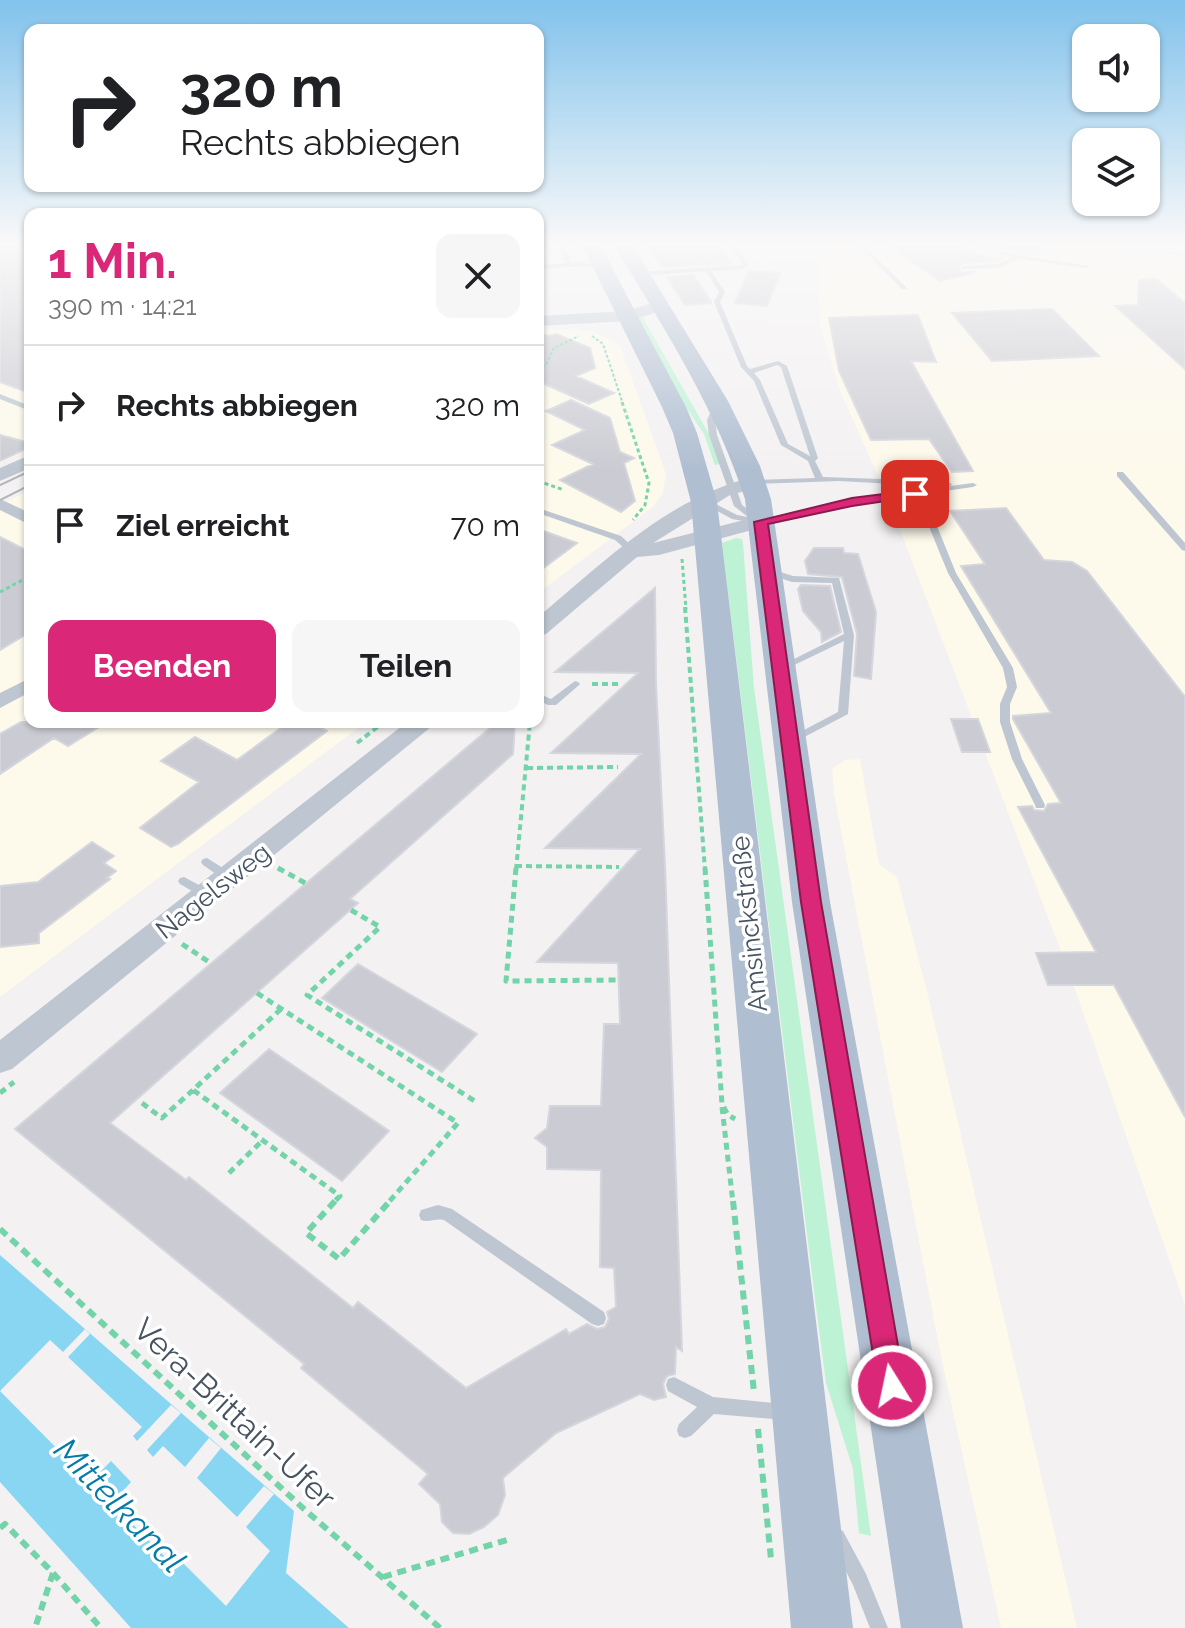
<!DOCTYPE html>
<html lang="de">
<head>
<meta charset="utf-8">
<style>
  :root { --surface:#fff; --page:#f6f6f6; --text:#202124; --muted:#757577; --line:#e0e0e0; --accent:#db2777 }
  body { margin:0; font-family:Raleway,sans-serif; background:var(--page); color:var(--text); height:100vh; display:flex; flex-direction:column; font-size:30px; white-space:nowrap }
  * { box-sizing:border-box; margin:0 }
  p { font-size:26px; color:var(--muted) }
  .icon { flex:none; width:44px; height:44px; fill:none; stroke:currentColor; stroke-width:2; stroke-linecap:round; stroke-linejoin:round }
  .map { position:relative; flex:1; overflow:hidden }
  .side { position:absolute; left:24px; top:208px; width:520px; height:520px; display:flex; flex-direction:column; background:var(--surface); border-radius:16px; box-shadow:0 2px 6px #0004 }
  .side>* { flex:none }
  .hud { position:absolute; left:24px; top:24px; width:520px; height:168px; border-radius:16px; box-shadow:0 2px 6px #0004; background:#fff; color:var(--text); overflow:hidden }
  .buttons { position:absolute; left:1072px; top:24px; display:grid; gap:16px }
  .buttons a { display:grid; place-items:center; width:88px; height:88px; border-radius:16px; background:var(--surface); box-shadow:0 2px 6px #0004; font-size:40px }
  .pin { position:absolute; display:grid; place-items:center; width:68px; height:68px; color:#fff; margin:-34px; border-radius:16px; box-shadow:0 4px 12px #0006 }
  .me { position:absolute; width:88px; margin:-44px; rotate:350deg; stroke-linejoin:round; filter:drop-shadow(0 0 6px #0008) }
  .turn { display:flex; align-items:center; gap:28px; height:168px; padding:0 24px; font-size:36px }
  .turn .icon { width:104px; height:104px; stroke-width:2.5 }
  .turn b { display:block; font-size:56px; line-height:68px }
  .round { display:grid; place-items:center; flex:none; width:84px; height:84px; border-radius:16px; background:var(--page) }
  .overview { display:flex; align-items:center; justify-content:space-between; height:136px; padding:0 24px }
  h1 { font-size:48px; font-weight:700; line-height:60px; color:var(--accent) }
  .button { display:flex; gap:16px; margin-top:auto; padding:16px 24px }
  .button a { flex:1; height:92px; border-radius:16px; background:var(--accent); color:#fff; font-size:32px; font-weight:700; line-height:92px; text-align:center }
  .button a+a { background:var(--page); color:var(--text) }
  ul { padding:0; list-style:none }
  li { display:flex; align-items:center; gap:24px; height:120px; padding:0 24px; border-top:2px solid var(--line) }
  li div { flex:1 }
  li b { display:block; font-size:30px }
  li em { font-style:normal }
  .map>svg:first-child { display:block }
  .commercial { fill:#fdf9eb }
  .green { fill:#bef2d5 }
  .water { fill:#88d6f2 }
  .pier { fill:#f3f1f1 }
  .building { fill:#cbccd3; stroke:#d5d6dd; stroke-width:2 }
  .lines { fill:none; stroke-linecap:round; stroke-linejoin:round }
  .path-far4 { stroke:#73d3a9; stroke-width:2; stroke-dasharray:3 2; stroke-linecap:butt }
  .path-far3 { stroke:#73d3a9; stroke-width:3; stroke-dasharray:4 3; stroke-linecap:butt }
  .path-far2 { stroke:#73d3a9; stroke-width:4; stroke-dasharray:6 4; stroke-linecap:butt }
  .path-far1 { stroke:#73d3a9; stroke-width:5; stroke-dasharray:7 5; stroke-linecap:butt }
  .path { stroke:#73d3a9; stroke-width:6; stroke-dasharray:9 6; stroke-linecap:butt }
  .service { fill:#bec7d1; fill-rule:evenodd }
  .minor { fill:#bec7d1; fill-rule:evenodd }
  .tertiary { fill:#bec7d1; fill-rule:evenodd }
  .secondary { fill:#c1cbd8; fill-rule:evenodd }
  .primary { fill:#afbed1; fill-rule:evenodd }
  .tram { stroke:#b3b5bb; stroke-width:2 }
  .route { fill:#db2777; stroke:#8e194d; stroke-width:2 }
  .labels { text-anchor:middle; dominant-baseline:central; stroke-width:7; stroke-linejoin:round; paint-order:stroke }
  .street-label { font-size:26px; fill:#475360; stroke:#fff }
  .near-street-label { font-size:32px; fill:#475360; stroke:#fff }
  .near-water-label { font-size:34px; font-style:italic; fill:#057ba6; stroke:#fff }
</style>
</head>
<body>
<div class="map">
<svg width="1185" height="1628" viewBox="0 0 1185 1628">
  <rect width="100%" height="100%" fill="#f3f1f1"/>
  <path class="commercial" d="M 817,243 L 1115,243 L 1115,246 L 1185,259 L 1185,1305 L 1070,975 L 888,498 L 840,391 L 820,325 Z
    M 575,329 L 594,332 L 620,345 L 666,474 L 663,493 L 654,506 L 538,593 L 538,330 Z
    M 0,358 L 30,370 L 30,449 L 0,463 Z
    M 30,490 L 30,722 L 366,722 L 0,997 L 0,505 Z
    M 860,759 L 879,864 L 897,877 L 927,991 L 1077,1628 L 1001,1628 L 942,1362 L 834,794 L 832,769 L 845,760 Z"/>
  <path class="green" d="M 642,316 L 709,434 L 720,464 L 715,465 L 704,434 L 683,403 L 638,317 Z
    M 736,538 L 742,539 L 743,544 L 754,688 L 871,1536 L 859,1533 L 853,1469 L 826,1383 L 814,1291 L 722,543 Z"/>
  <path class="water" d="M 0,1255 L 294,1511 L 286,1573 L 349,1628 L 404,1628 L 131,1628 L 0,1482 Z"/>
  <path class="pier" d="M 85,1329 L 90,1334 L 68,1357 L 142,1427 L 133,1436 L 137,1441 L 171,1405 L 181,1413 L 147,1450 L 153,1457 L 163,1446 L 185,1467 L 209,1438 L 221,1448 L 197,1478 L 237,1517 L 264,1486 L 274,1494 L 246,1527 L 270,1551 L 226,1606 L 177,1557 L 170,1562 L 112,1503 L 131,1482 L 111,1461 L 90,1482 L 0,1391 L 50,1340 L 63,1352 Z"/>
  <path class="building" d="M 0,243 L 30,246 L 30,393 L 0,382 Z
    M 646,243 L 716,243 L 732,263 L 662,267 Z
    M 886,243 L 950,243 L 996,260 L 997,256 L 1004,258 L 997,261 L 962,263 L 958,267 L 962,272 L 976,272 L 940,281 Z
    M 1001,243 L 1041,243 L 1038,255 L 1000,248 Z
    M 749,271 L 780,273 L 767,306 L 735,303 Z
    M 693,275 L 711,301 L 711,303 L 685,305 L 667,277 Z
    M 1156,279 L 1185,303 L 1185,369 L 1115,306 L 1138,305 L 1139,280 Z
    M 1052,309 L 1099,356 L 992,361 L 952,313 Z
    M 918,315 L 936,362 L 911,361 L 973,471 L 952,472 L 929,439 L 871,440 L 839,371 L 829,318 Z
    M 538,333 L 549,336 L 556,334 L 590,348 L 595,368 L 576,376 L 614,393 L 589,404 L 538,381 Z
    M 571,400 L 610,418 L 620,452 L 634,458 L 624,463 L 635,501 L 621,512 L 560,480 L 593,464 L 552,445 L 585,430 L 546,411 Z
    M 0,435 L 30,443 L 30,447 L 0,461 Z
    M 1006,508 L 1044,560 L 1072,562 L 1087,571 L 1185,697 L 1185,1117 L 1114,985 L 1048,985 L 1036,953 L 1096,952 L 1018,807 L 1032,806 L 1034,810 L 1044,811 L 1048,804 L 1061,803 L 1013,719 L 1013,716 L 1051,713 L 961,566 L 985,564 L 950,511 Z
    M 538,529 L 577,543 L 538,572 Z
    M 0,537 L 30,552 L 30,632 L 0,650 Z
    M 814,548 L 843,548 L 844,553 L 858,554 L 876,612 L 871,679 L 854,676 L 857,634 L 842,577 L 808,574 L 805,561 Z
    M 801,585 L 830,586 L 841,632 L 822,642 L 821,632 L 803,611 L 798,589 Z
    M 655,588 L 656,684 L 665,866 L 682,1351 L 676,1347 L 675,1374 L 667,1376 L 663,1384 L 666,1397 L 654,1400 L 640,1394 L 556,1433 L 503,1478 L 505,1495 L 498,1515 L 484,1527 L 469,1534 L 453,1533 L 442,1522 L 440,1504 L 419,1484 L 428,1474 L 301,1368 L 304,1364 L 15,1129 L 497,722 L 515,722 L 513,754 L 350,899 L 358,903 L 110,1123 L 186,1180 L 189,1177 L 353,1308 L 358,1302 L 466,1388 L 566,1329 L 569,1334 L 587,1324 L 597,1329 L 605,1327 L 609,1319 L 607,1312 L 616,1307 L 614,1268 L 600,1267 L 601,1170 L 547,1169 L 547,1147 L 535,1138 L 547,1128 L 550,1106 L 601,1106 L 604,1024 L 620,1024 L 618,963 L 537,962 L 640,849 L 545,848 L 641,754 L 551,753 L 638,673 L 555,672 Z
    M 951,719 L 978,719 L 990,752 L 962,752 Z
    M 21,722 L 107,722 L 68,746 L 54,738 L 0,774 L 0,734 Z
    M 289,722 L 310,722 L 327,731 L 178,844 L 171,847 L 140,828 L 199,782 L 161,761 L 195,737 L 237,760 Z
    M 92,842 L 114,856 L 104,863 L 116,871 L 107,878 L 110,879 L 39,933 L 39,943 L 0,947 L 0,886 L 38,882 Z
    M 358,964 L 416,998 L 477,1034 L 442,1072 L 322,998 Z
    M 269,1049 L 389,1131 L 342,1181 L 220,1093 Z"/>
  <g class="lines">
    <path class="path-far4" d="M 1126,243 L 1185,256
      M 592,336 L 603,344 L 623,404
      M 538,370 L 547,363 L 554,348 L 579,336"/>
    <path class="path-far3" d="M 622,402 L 649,483 L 645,505 L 633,520
      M 538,481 L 564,490
      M 682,559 L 686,609
      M 0,592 L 30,576"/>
    <path class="path-far2" d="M 685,607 L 705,870
      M 592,684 L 618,684
      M 357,743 L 384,722
      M 527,768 L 618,767
      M 516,866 L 619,867
      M 278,868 L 281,870
      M 516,870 L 530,722"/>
    <path class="path-far1" d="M 278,868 L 307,884
      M 516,868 L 506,981 L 619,980
      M 705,868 L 722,1104 L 728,1115 L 735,1119
      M 351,910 L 380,927 L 307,995 L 478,1103
      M 182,944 L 212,964
      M 257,993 L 458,1123 L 388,1203
      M 281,1009 L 193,1090 L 340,1196 L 333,1203
      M 0,1093 L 14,1082
      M 142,1103 L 162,1118 L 193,1090
      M 722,1107 L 733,1203
      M 229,1173 L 263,1140"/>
    <path class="path" d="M 335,1201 L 306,1233 L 339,1259 L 390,1201
      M 733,1201 L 754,1392
      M 0,1229 L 304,1509 L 440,1628
      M 758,1429 L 771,1559
      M 0,1528 L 5,1524 L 53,1573 L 35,1628
      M 53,1573 L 101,1628
      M 383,1577 L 507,1540"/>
    <path class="service" d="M 581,243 L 579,245 L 564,246 L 572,263 L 584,262 L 606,268 L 606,270 L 584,266 L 538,269 L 538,265 L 566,263 L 559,247 L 538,248 L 538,244 Z
      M 726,243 L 732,243 L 748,262 L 747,267 L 744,269 L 711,271 L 725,292 L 720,302 L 747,366 L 750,369 L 778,361 L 787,366 L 818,458 L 815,461 L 823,477 L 910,480 L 906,471 L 910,469 L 914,471 L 918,480 L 948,482 L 952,484 L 950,486 L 973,483 L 977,485 L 973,487 L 924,494 L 956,573 L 1013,668 L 1017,687 L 1010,704 L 1010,722 L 1022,759 L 1045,805 L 1044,808 L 1036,808 L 1035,805 L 1012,759 L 1000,722 L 1000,704 L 1007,687 L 1003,668 L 948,573 L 916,495 L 852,504 L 760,524 L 732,519 L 701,502 L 708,500 L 737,515 L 748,517 L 734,506 L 709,435 L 707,420 L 713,406 L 717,404 L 721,406 L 715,420 L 717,435 L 742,505 L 756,515 L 756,519 L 760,520 L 852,500 L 914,491 L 912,485 L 839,481 L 751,484 L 750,482 L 754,480 L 815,478 L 808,461 L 781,445 L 754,381 L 741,367 L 714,302 L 719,292 L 706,271 L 640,276 L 637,274 L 640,272 L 741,265 L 742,262 ZM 777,365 L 781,367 L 810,456 L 788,444 L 760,380 L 754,373 ZM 920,485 L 947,486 L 922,490 Z
      M 856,243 L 861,243 L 906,287 L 906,289 L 902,289 Z
      M 962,243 L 970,243 L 1017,255 L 1090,266 L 1087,268 L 1018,259 L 999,268 L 964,269 L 961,267 L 962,266 L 998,264 L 1012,257 Z
      M 0,394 L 30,406 L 30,411 L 0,399 Z
      M 1117,472 L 1123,472 L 1185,543 L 1185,551 L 1182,550 L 1117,476 Z
      M 538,508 L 621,536 L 637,551 L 636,553 L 630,553 L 615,540 L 538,513 Z
      M 771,569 L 793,576 L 839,578 L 854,635 L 848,714 L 793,743 L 788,740 L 789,738 L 838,712 L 844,641 L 786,669 L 783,670 L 778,667 L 844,634 L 832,583 L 792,582 L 768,574 L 767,572 Z
      M 575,681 L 578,682 L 580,684 L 578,686 L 556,705 L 548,705 L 538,700 L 538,693 L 551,699 Z
      M 207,858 L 234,875 L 236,878 L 234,881 L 226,881 L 203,865 L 201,862 L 203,859 Z
      M 184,877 L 212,892 L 214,895 L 212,898 L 204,898 L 180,884 L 178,881 L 180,878 Z
      M 438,1205 L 452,1209 L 604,1312 L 606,1318 L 604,1324 L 598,1326 L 592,1324 L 444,1220 C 435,1218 429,1223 421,1220 L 419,1215 L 421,1210 Z
      M 674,1377 L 713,1397 L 784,1404 L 790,1406 L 792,1412 L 790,1418 L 784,1420 L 714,1414 L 691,1436 L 685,1438 L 679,1436 L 677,1430 L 679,1424 L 697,1407 L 668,1391 L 666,1385 L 668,1379 Z
      M 837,1528 L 843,1531 L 866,1574 L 888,1628 L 870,1628 L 853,1585 L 828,1537 L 831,1531 Z"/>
    <path class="minor" d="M 0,499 L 30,513 L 30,525 L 0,510 Z
      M 30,678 L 30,692 L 0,708 L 0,693 Z"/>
    <path class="tertiary" d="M 30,455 L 30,468 L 0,481 L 0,468 Z
      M 753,477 L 763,483 L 760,487 L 730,495 L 653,543 L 760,516 L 770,522 L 767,526 L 659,555 L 637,557 L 546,634 L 538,636 L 538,617 C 604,562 668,498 753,477 Z
      M 407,722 L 437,722 L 12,1069 L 0,1073 L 0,1040 Z"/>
    <path class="secondary" d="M 659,301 L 665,302 L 668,306 L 665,310 L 628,321 L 538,326 L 538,316 L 626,311 Z"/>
    <path class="primary" d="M 581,243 L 599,243 L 686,407 L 697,433 L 717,502 L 853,1628 L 791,1628 L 691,502 L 673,433 L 662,407 Z
      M 613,243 L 631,243 L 728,401 L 760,466 L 771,499 L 830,902 L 963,1628 L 901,1628 L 792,902 L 745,499 C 715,406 662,326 613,243 Z"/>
    <path class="tram" d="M 0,485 L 30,471
      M 0,500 L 30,485"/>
  </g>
  <linearGradient id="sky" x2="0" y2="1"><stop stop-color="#81c2ec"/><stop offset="0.52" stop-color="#faf9f9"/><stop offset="1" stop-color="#faf9f9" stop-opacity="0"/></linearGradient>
  <rect width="1185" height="470" fill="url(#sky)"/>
  <path class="route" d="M 915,490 L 921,494 L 919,496 L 852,506 L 768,524 L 821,902 L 905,1386 L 901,1396 L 892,1400 L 882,1396 L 878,1386 L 801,902 L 754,522 L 852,498 Z"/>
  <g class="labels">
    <g class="street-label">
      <text transform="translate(213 891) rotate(-38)">Nagelsweg</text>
      <text transform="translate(749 924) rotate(-96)">Amsinckstraße</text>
    </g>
    <g class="near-street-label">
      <text transform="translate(235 1413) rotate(43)">Vera-Brittain-Ufer</text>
    </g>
    <g class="near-water-label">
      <text transform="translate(120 1505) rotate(46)">Mittelkanal</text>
    </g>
  </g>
</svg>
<div class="buttons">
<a><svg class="icon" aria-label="sound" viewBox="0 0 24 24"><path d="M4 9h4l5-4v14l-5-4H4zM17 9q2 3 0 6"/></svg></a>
<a><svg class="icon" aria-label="layers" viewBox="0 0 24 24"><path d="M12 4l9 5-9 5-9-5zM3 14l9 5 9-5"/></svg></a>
</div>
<div class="pin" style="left:915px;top:494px;background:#d93025"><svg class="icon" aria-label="arrive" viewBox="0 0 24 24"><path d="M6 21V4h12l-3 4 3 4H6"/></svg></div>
<svg class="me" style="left:892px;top:1386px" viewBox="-20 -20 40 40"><circle r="17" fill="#db2777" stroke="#fff" stroke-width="3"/><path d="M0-11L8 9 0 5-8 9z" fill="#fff"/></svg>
<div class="hud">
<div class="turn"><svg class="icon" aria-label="right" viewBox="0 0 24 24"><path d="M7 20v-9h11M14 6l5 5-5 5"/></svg><div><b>320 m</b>Rechts abbiegen</div></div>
</div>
<section class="side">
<div class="overview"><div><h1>1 Min.</h1><p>390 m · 14:21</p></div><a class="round"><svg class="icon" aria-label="close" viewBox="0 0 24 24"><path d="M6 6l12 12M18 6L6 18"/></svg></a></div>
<ul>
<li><svg class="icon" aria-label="right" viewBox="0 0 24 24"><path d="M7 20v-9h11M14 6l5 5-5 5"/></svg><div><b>Rechts abbiegen</b></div><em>320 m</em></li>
<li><svg class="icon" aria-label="arrive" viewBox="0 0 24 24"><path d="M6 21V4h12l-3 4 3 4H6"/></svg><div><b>Ziel erreicht</b></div><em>70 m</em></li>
</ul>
<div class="button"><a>Beenden</a><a>Teilen</a></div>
</section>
</div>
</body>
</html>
